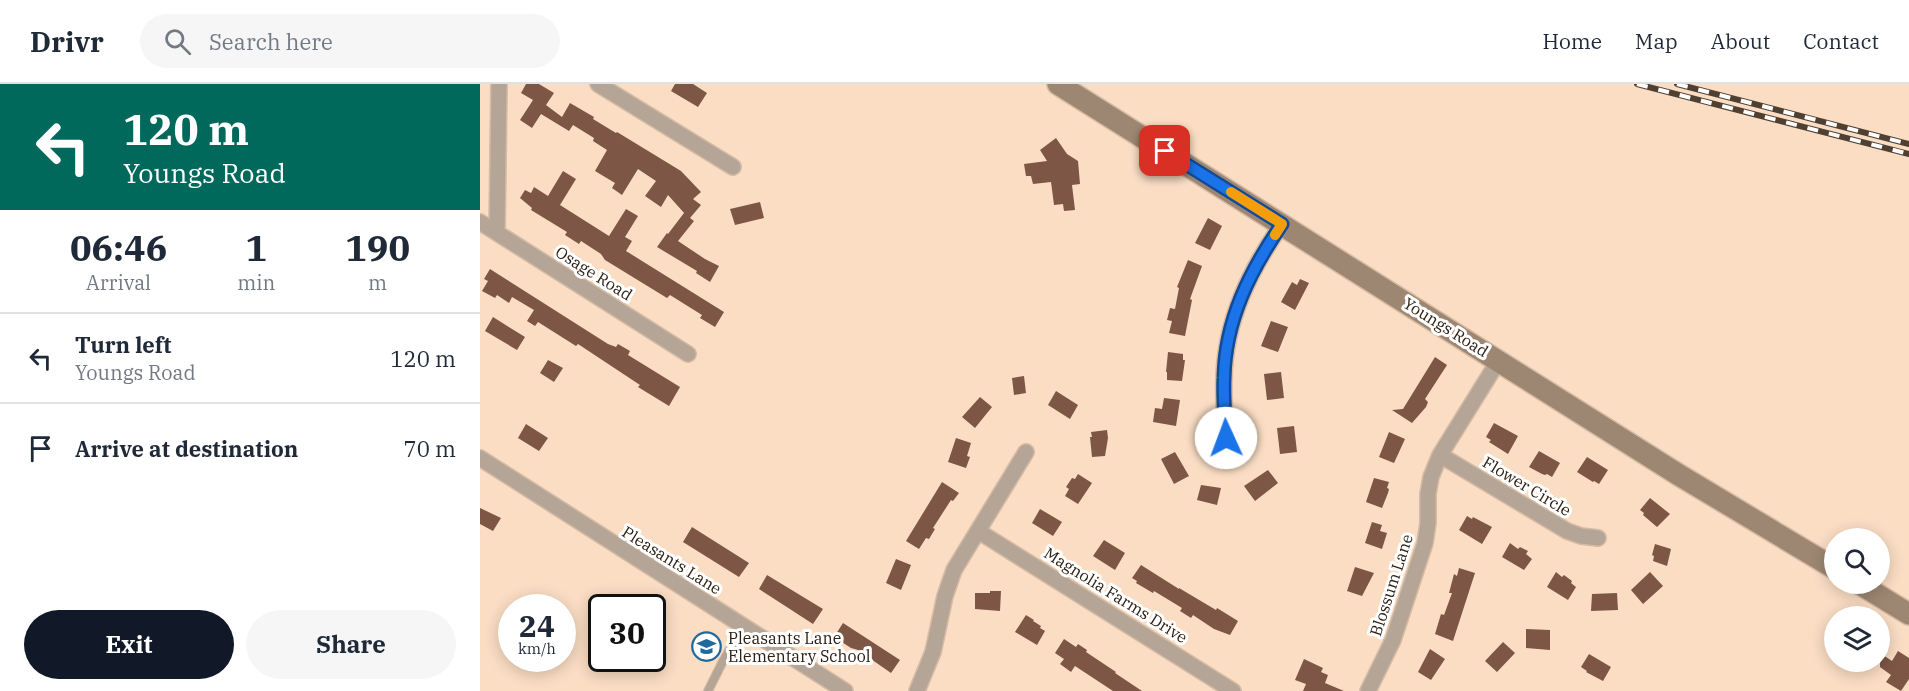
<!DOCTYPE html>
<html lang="en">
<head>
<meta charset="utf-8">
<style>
  :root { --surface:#fff; --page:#f6f6f7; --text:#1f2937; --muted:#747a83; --line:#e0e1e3; --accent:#111827 }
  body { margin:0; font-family:"IBM Plex Serif",serif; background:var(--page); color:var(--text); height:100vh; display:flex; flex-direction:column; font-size:22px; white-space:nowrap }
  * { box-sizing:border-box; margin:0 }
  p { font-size:20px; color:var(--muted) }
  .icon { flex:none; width:33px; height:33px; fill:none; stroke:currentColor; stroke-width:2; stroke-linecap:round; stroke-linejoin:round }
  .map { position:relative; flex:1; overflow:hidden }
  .sheet { display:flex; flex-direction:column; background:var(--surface); width:480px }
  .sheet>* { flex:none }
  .top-card { background:#00695c; color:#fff; overflow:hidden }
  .buttons { position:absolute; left:1344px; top:444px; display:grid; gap:12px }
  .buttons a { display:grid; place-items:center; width:66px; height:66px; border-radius:50%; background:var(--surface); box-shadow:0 3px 15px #0003; font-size:30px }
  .speed { position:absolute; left:18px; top:510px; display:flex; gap:12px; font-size:30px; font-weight:700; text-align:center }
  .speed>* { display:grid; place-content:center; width:78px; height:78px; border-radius:50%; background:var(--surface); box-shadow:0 3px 15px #0003; line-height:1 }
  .speed small { font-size:15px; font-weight:400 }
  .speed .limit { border:3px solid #111; border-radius:9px; background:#fff; color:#111 }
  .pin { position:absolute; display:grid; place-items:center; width:51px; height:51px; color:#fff; margin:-26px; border-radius:12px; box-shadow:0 3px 9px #0006 }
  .me { position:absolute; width:66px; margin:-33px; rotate:358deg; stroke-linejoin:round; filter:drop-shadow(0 0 4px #0008) }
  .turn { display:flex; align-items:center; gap:21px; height:126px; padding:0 24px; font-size:27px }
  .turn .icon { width:78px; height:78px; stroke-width:2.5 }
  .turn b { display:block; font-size:42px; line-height:51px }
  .eta { display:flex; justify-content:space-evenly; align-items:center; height:102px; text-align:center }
  .eta b { font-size:36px; font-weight:800; line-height:42px }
  .action { display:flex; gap:12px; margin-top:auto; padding:12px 24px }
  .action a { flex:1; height:69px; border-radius:36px; background:var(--accent); color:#fff; font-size:24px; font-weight:800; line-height:69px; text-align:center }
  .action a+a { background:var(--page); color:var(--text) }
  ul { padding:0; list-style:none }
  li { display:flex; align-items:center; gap:18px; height:90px; padding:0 24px; border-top:2px solid var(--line) }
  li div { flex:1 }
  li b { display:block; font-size:22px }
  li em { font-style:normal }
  header { display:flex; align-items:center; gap:36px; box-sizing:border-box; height:84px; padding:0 30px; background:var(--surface); border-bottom:2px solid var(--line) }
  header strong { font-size:28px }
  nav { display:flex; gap:33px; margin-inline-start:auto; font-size:21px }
  .search { width:420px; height:54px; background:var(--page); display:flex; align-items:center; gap:15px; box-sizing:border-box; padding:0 21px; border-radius:33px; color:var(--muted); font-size:22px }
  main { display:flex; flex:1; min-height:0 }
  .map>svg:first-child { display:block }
  .building { fill:#7d5645 }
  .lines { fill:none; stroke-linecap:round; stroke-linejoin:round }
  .lane-casing { stroke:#d5bba4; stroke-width:10 }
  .street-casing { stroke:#d5bba4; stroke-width:18 }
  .secondary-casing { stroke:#d5bba4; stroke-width:24 }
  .lane { stroke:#b5a597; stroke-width:8 }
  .street { stroke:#b5a597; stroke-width:15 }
  .secondary { stroke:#9d8772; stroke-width:21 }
  .rail-casing { stroke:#504032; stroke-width:6 }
  .rail { stroke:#fff; stroke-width:4; stroke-dasharray:11; stroke-linecap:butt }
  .route-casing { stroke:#114b97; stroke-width:15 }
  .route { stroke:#1a73e8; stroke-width:10 }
  .slow { stroke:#f59e0b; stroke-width:10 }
  .labels { text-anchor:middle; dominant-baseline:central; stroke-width:6; stroke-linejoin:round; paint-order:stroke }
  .street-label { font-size:16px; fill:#2d2014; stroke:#fff }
  .poi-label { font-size:16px; fill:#2d2014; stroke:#fff; text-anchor:start }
</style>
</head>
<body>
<header>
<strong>Drivr</strong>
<div class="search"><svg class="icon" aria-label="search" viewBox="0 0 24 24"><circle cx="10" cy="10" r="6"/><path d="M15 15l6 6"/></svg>Search here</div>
<nav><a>Home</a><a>Map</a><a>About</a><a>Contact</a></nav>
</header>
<main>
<section class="sheet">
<div class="top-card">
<div class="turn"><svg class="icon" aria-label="left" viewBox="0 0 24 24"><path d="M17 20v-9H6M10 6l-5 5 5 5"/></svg><div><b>120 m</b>Youngs Road</div></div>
</div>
<div class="eta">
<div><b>06:46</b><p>Arrival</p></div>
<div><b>1</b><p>min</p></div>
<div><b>190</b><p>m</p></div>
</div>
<ul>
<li><svg class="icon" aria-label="left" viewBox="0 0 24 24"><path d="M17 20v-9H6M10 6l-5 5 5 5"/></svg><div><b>Turn left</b><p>Youngs Road</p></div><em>120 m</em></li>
<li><svg class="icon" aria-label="arrive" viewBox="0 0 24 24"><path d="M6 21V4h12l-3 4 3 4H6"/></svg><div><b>Arrive at destination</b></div><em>70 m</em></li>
</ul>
<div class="action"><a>Exit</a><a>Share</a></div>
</section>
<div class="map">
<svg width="1429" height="607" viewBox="0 0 1429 607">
  <rect width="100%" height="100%" fill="#faddc3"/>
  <path class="building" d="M 46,0 L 59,0 L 74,9 L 66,21 L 82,33 L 90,19 L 114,33 L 113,35 L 136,49 L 137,48 L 201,87 L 221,108 L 213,115 L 221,121 L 210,134 L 214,137 L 198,157 L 225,175 L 239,182 L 230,198 L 216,189 L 217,187 L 177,163 L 187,149 L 188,150 L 204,129 L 205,130 L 188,111 L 181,123 L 165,112 L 176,97 L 158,85 L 142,111 L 132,104 L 135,99 L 115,87 L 127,66 L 113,57 L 114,54 L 93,41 L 89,47 L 61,30 L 52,44 L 40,36 L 53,16 L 41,9 Z
    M 195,0 L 213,0 L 227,9 L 218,23 L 191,7 Z
    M 576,54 L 587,70 L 598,77 L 600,100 L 592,101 L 595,126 L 584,127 L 583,120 L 574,121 L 571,98 L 553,100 L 551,92 L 546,92 L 544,80 L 567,77 L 560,66 Z
    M 83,87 L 96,95 L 80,121 L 129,152 L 146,125 L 158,132 L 145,153 L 152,157 L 146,167 L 244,228 L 235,243 L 220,234 L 222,231 L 190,211 L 187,214 L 125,176 L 121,170 L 101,157 L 99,160 L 85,151 L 87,148 L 51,126 L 52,124 L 40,114 L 45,106 L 51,109 L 54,103 L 68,112 Z
    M 280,118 L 284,134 L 255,141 L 250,125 Z
    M 728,134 L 742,142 L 730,166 L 715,159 Z
    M 708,176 L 722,182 L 710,215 L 712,216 L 705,252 L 689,249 L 692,237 L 687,236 L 690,224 L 695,225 L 699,204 L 697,203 Z
    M 10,185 L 128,260 L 136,263 L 138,260 L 150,267 L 148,271 L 200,303 L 189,322 L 158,303 L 160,301 L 98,260 L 96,262 L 58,238 L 55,242 L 47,237 L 54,226 L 32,213 L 29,219 L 17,211 L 15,214 L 2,207 L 8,197 L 4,195 Z
    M 820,195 L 829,199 L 815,226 L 801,218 L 812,198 L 817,201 Z
    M 13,233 L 45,253 L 37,266 L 5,247 Z
    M 791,237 L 808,243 L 798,268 L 781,262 Z
    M 688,268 L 703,270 L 703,276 L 705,276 L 702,297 L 687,296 L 687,288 L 686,288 Z
    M 955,273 L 967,281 L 945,315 L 948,318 L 946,323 L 932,339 L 912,326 L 923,325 Z
    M 68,276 L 83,284 L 74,298 L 60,289 Z
    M 801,288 L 804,314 L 787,316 L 784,290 Z
    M 544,292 L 546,309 L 534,311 L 532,294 Z
    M 576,307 L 598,321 L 590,335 L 568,321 Z
    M 500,313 L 512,323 L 495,344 L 482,333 Z
    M 684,314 L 700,316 L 696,342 L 673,338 L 675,324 L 682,325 Z
    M 1014,339 L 1038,352 L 1028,370 L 1009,358 L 1011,356 L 1006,353 Z
    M 46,340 L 68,354 L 59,367 L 38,354 Z
    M 814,342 L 817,368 L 800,370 L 797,344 Z
    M 627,346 L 628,354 L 625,372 L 612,373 L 610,353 L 612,353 L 611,348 Z
    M 909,348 L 925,355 L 914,379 L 899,373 Z
    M 476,354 L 491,359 L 487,372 L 490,373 L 486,384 L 468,378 Z
    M 1059,367 L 1080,379 L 1072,393 L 1067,390 L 1065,391 L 1062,390 L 1049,383 Z
    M 695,368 L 709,392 L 694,400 L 681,375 Z
    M 1107,373 L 1128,386 L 1119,400 L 1114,397 L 1113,398 L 1097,388 Z
    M 788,386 L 798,399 L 775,417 L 764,402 Z
    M 598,390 L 612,399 L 598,420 L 585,412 L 589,405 L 586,403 L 592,394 L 595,395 Z
    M 894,394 L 909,398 L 907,404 L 909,405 L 908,409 L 902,424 L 886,418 Z
    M 462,398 L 479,409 L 473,417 L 471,416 L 453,444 L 455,445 L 449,455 L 446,454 L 439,465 L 426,457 Z
    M 721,401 L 741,404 L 737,421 L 717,416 Z
    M 1170,414 L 1190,430 L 1177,443 L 1163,431 L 1164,429 L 1160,426 Z
    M 0,424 L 21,434 L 13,447 L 0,440 Z
    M 560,425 L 582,438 L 573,452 L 552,439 Z
    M 987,432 L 992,435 L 993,433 L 1012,443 L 1002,460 L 979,446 Z
    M 892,438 L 902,441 L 900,447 L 907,449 L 902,465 L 885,459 Z
    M 212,443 L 269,479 L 259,493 L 203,458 Z
    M 624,456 L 645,469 L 635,486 L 613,472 Z
    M 1030,459 L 1038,465 L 1040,463 L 1048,467 L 1046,470 L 1052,475 L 1044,486 L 1022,473 Z
    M 1175,460 L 1191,465 L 1187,482 L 1173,477 L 1174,472 L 1172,471 Z
    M 416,475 L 431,481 L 421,506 L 406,499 Z
    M 661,481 L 699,505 L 699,504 L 736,526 L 737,524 L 758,537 L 750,551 L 734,545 L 713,531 L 711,534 L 700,527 L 702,524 L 674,507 L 673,509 L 656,499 L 657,497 L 652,494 Z
    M 875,483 L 894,489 L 882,512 L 867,507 Z
    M 979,484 L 995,489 L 973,557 L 955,550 L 961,530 L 964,531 L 972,509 L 969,509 L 974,490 L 977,492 Z
    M 1076,488 L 1082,493 L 1084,491 L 1092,497 L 1091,499 L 1096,503 L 1088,516 L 1067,503 Z
    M 1170,488 L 1183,502 L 1163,520 L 1151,506 Z
    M 287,491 L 343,525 L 333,540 L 279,505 Z
    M 510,507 L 521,507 L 520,527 L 495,525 L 495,509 L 510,509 Z
    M 1137,509 L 1138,526 L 1111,527 L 1112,510 Z
    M 546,531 L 554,536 L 553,537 L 561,542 L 560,544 L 565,547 L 557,561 L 535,548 Z
    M 363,539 L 420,576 L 411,589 L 378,566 L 371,564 L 354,553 Z
    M 1046,545 L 1070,546 L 1070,566 L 1046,564 Z
    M 584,555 L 596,563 L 598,560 L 607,566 L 606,568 L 636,588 L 635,589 L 662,607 L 633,607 L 595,582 L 591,588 L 580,580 L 584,575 L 575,569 Z
    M 1023,558 L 1035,569 L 1017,588 L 1005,577 Z
    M 950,565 L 965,575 L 951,596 L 938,588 Z
    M 1418,567 L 1429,574 L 1429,595 L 1421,607 L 1406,598 L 1411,591 L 1400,583 L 1400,569 L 1412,577 Z
    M 1109,570 L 1131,583 L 1123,597 L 1106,588 L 1107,587 L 1101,583 Z
    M 824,575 L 843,584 L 841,588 L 848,591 L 845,599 L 864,607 L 823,607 L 826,600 L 815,596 Z"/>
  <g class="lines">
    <defs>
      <path id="lane" d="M 228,607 L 242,579 L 263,542"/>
      <path id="street" d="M 118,0 L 253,83
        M 0,138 L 208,270
        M 17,149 L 19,0
        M 746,354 C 745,334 743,314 744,294 C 745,237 770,186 802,140
        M 960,371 L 1087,447 L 1101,452 L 1118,454
        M 0,374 L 365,607
        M 498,447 L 753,607
        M 437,607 L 453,568 L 465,512 L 474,486 L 546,368
        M 888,607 L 913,556 L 945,459 L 948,439 L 948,410 L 951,393 L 960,371 L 1019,276"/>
      <path id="secondary" d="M 578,0 L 1199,391 L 1354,484
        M 1380,500 L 1429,530"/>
    </defs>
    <use href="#lane" class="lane-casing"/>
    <use href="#street" class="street-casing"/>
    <use href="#secondary" class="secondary-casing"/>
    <use href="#lane" class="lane"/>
    <use href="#street" class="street"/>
    <use href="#secondary" class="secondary"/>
    <defs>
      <path id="rail" d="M 1157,0 L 1429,70
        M 1197,0 L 1429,60"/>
    </defs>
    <use href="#rail" class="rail-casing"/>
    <use href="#rail" class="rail"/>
  </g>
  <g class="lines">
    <defs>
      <path id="route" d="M 685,67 L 802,140 C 770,187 745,236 744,294 C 743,314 745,334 746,354"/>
    </defs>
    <use href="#route" class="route-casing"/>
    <use href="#route" class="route"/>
    <path class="slow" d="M 751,108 L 802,140 L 795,151"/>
  </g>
  <defs>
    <symbol id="school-ring" viewBox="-11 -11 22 22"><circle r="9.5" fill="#fff" stroke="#21699d" stroke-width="1.5"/><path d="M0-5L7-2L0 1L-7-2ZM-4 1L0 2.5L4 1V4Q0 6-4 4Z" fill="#21699d"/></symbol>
  </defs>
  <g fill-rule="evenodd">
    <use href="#school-ring" x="210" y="546" width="33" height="33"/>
  </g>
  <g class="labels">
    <g class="street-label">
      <text transform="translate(114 189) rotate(32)">Osage Road</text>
      <text transform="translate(966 243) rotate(32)">Youngs Road</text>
      <text transform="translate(1047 402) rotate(31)">Flower Circle</text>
      <text transform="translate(192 476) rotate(32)">Pleasants Lane</text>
      <text transform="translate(911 501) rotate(-72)">Blossum Lane</text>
      <text transform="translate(636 511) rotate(32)">Magnolia Farms Drive</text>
    </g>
    <g class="poi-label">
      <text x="248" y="554">Pleasants Lane<tspan x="248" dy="18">Elementary School</tspan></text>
    </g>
  </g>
</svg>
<div class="buttons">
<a><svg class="icon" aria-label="search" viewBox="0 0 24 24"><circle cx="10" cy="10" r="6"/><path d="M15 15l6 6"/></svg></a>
<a><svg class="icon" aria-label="layers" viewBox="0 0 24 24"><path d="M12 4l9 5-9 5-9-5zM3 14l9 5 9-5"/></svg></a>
</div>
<div class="speed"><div>24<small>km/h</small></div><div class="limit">30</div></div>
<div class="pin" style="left:685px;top:67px;background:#d93025"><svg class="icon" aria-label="arrive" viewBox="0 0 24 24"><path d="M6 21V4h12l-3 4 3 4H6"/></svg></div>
<svg class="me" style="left:746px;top:354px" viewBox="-20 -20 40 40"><circle r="19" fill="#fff"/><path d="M0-13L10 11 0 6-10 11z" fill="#1a73e8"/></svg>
</div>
</main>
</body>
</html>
